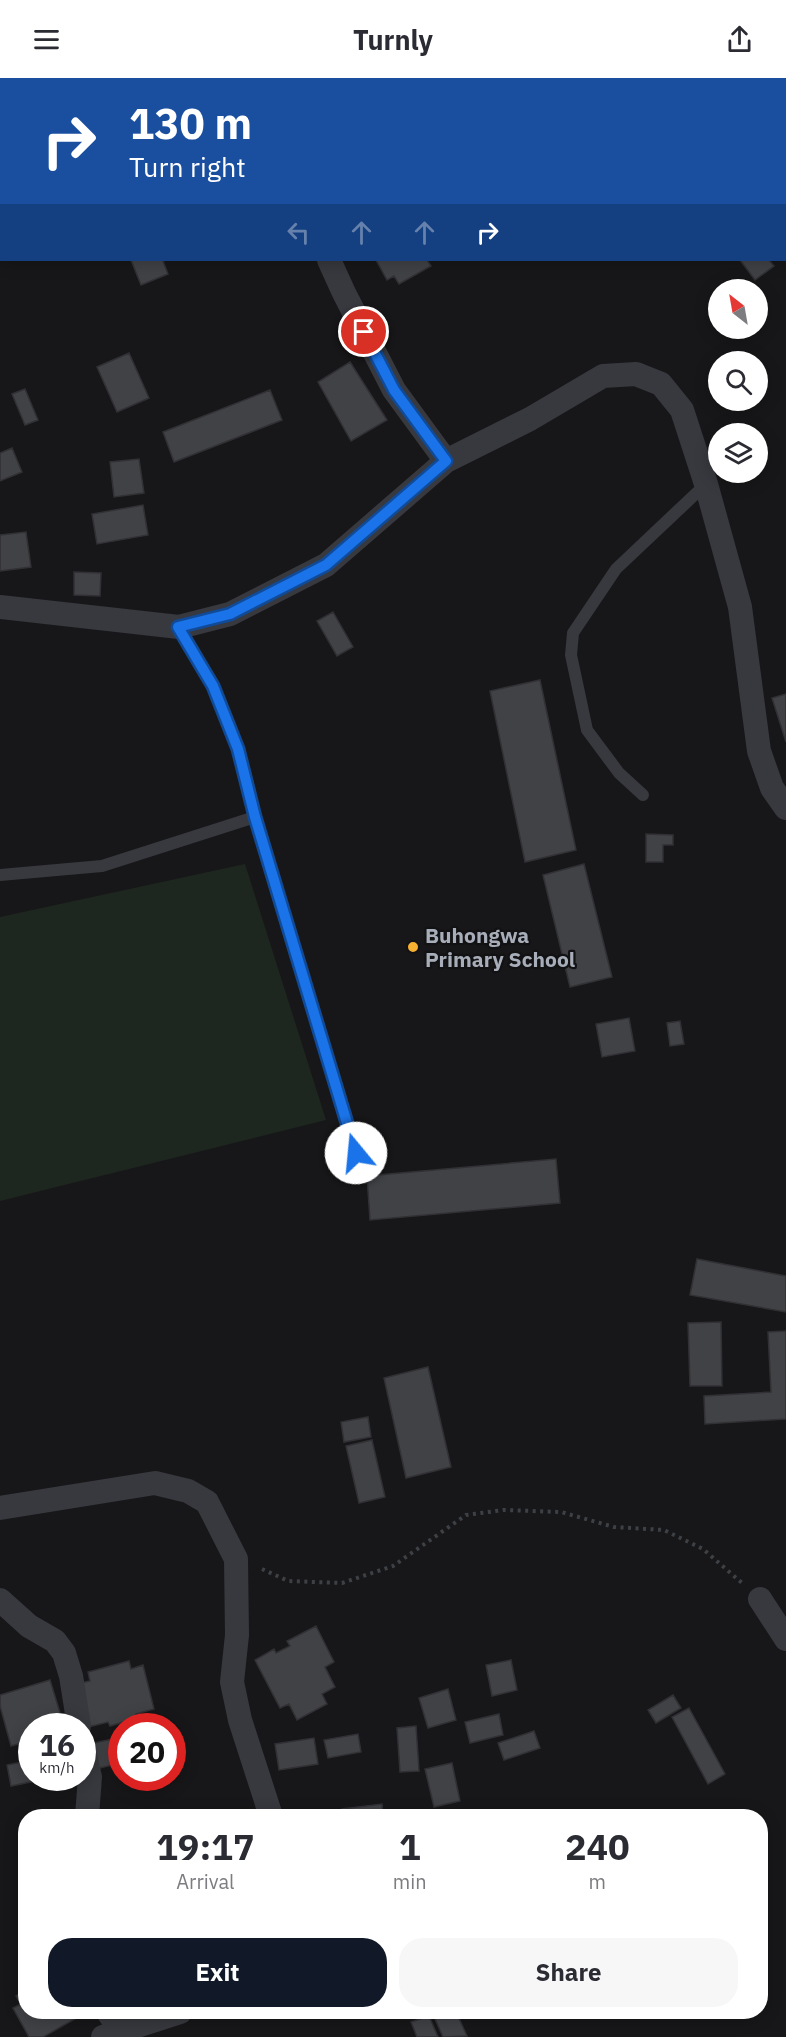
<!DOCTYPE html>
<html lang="en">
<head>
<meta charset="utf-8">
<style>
  :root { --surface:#fff; --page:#f7f7f7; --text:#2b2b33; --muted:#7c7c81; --accent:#111827 }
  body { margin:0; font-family:"IBM Plex Sans",sans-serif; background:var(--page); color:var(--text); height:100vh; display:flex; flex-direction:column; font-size:22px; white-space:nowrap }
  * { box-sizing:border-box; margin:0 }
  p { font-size:20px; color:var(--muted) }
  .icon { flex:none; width:33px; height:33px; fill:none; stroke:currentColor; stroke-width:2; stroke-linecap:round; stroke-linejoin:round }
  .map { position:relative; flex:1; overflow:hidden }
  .sheet { position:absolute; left:18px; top:1731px; width:750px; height:210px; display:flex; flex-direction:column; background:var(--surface); border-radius:24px; box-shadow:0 3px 15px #0003 }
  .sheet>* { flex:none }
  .top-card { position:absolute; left:0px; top:0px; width:786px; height:183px; box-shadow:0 3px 15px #0003; background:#1a4fa0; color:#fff; overflow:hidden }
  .needle { width:39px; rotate:329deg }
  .fabs { position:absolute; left:708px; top:201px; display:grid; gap:12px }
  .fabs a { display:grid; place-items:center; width:60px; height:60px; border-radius:50%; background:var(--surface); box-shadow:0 3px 15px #0003; font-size:30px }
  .speed { position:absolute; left:18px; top:1635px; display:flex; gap:12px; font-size:30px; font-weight:700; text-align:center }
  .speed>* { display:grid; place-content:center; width:78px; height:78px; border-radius:50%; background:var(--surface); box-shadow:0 3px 15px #0003; line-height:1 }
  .speed small { font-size:15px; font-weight:400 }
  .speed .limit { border:9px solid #d22; background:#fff; color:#111 }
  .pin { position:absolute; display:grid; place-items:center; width:51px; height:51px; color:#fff; margin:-26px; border:3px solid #fff; border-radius:50%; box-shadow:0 2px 6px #0007 }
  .me { position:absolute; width:66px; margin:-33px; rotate:343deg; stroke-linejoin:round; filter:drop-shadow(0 0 4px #0008) }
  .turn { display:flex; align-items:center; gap:21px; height:126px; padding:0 30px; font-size:27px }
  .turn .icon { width:78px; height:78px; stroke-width:2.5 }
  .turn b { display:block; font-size:42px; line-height:51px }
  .lanes { display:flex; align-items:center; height:57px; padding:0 30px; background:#0003; justify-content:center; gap:30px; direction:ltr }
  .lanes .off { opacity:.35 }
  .eta { display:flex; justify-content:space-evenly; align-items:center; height:102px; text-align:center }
  .eta b { font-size:36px; font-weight:700; line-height:42px }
  .primary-button { display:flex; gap:12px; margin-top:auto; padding:12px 30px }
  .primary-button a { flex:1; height:69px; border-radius:24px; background:var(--accent); color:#fff; font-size:24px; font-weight:700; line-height:69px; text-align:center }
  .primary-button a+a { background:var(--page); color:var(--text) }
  header { display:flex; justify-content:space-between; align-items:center; height:78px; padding:0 30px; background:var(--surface); font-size:27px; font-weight:700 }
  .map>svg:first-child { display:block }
  .green { fill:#1e271f }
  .building { fill:#414246; stroke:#313135; stroke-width:1.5 }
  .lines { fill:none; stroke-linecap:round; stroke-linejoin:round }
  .path { stroke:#3d4045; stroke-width:4; stroke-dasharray:3 4.5; stroke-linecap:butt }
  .service { stroke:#37393e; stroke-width:12 }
  .minor { stroke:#37393e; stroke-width:24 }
  .route-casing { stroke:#114b97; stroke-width:15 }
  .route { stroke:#1a73e8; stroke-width:10 }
  .poi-dot { fill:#f7b030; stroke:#121214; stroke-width:2 }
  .labels { text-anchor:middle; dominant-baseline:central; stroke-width:4.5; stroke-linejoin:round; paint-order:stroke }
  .poi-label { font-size:21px; font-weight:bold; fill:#a8aeb9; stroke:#121214; text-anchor:start }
</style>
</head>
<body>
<header><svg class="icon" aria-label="menu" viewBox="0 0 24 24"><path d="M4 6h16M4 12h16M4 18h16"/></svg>Turnly<svg class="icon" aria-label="share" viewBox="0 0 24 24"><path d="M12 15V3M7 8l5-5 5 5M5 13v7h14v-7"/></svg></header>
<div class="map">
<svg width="786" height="1959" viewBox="0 0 786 1959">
  <rect width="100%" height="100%" fill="#171719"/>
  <path class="green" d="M 245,786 L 326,1042 L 0,1123 L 0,839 Z"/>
  <path class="building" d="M 618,0 L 650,0 L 651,2 L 618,2 Z
    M 784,85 L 786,88 L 786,126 L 784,123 Z
    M 131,182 L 166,182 L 163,183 L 168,196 L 141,207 Z
    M 376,182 L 427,182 L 431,188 L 399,206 L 394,198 L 387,202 Z
    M 740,182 L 769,182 L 774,188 L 755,202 Z
    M 129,275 L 149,320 L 117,334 L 97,289 Z
    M 350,284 L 387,342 L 351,363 L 318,304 Z
    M 25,311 L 38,342 L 25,347 L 12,316 Z
    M 270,312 L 282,342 L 174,384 L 163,354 Z
    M 12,370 L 22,394 L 0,403 L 0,375 Z
    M 139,381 L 144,415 L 114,419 L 110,384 Z
    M 143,427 L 148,457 L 97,466 L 92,436 Z
    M 26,454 L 31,489 L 0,493 L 0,457 Z
    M 74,494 L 101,495 L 100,518 L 74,517 Z
    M 333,534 L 353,569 L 337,578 L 317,543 Z
    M 540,602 L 576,772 L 525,784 L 490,613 Z
    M 786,616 L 786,664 L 772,620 Z
    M 646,756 L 673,757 L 673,767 L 663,767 L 663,784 L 646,784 Z
    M 584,786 L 612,899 L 570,909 L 543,797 Z
    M 629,940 L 635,973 L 602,979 L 596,946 Z
    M 680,943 L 684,966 L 670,968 L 667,945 Z
    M 556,1081 L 560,1125 L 370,1142 L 367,1098 Z
    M 697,1181 L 786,1198 L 786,1234 L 690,1217 Z
    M 721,1244 L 722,1308 L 690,1308 L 688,1245 Z
    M 786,1253 L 786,1341 L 705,1346 L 704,1318 L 771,1314 L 768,1254 Z
    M 428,1289 L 451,1389 L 406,1400 L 384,1300 Z
    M 368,1339 L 371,1359 L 344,1364 L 341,1344 Z
    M 372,1362 L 385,1419 L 359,1425 L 346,1368 Z
    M 316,1548 L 334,1584 L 325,1589 L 335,1609 L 322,1616 L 327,1626 L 297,1642 L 289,1626 L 280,1630 L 255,1582 L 274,1571 L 276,1575 L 290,1568 L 287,1563 Z
    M 511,1582 L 517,1612 L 492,1618 L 486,1587 Z
    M 129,1583 L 131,1591 L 143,1587 L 154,1631 L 136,1636 L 137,1640 L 110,1648 L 108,1644 L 88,1649 L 77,1606 L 90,1603 L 88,1594 Z
    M 50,1602 L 64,1648 L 32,1648 L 32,1662 L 11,1668 L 0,1628 L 0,1617 Z
    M 448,1611 L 456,1642 L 428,1650 L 419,1620 Z
    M 673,1617 L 681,1630 L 656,1645 L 648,1632 Z
    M 689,1630 L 725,1696 L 708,1706 L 672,1639 Z
    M 499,1636 L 503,1657 L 470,1665 L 465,1644 Z
    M 416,1648 L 419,1693 L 400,1694 L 397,1650 Z
    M 534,1653 L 540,1670 L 504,1682 L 498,1665 Z
    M 358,1656 L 361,1674 L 328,1680 L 324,1662 Z
    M 122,1659 L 122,1685 L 95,1691 L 89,1666 Z
    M 314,1660 L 318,1686 L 279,1692 L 275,1666 Z
    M 32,1682 L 32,1700 L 50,1700 L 11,1708 L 7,1687 Z
    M 452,1685 L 460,1723 L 434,1729 L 425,1691 Z
    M 382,1726 L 383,1738 L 342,1738 L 342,1731 Z
    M 26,1912 L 26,1934 L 78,1934 L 80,1938 L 43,1959 L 29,1959 L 13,1930 L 21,1926 L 16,1918 Z
    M 432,1934 L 456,1934 L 467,1958 L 443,1959 Z
    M 429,1938 L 438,1959 L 417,1959 L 411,1944 Z"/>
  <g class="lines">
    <path class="path" d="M 262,1491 L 288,1503 L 342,1505 L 393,1488 L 466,1437 L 503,1432 L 561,1434 L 614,1449 L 664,1452 L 703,1471 L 742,1505"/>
    <path class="service" d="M 179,549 L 213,608 L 238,671 L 255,739 L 355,1075
      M 643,717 L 619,695 L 587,652 L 571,577 L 573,555 L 616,491 L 706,406
      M 0,797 L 102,788 L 255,739"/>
    <path class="minor" d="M 261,0 L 261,2
      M 0,80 L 2,83
      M 329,182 L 344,215 L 394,312 L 446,383
      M 0,529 L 179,549 L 230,536 L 326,487 L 446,383 L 530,341 L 603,298 L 636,296 L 661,306 L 682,332 L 706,406 L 740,529 L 759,673 L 772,710 L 786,730
      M 0,1430 L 155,1405 L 188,1413 L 207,1424 L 236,1481 L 237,1557 L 232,1604 L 240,1642 L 271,1738
      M 760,1521 L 786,1561
      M 0,1522 L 29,1548 L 55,1563 L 64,1575 L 71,1598 L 79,1648
      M 82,1665 L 90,1699 L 87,1738
      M 108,1934 L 121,1953
      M 103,1959 L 180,1934"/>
  </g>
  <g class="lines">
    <defs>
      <path id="route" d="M 356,1075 L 255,739 L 238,671 L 213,608 L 178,549 L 230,536 L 326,487 L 446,383 L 394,312 L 364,254"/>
    </defs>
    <use href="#route" class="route-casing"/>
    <use href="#route" class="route"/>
  </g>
  <circle class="poi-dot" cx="413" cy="869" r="6"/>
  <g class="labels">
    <g class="poi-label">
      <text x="425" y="857">Buhongwa<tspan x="425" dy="24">Primary School</tspan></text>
    </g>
  </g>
</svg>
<div class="fabs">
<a><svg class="needle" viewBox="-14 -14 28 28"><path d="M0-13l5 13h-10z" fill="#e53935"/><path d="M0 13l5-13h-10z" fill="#7c7c81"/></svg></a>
<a><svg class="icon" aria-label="search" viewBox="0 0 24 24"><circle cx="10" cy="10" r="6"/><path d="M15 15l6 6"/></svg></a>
<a><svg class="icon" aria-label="layers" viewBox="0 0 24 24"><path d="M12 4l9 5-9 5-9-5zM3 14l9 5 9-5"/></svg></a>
</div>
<div class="speed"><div>16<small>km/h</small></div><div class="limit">20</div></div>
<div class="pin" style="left:364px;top:254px;background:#d93025"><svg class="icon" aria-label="arrive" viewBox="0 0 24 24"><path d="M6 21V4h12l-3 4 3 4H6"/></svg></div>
<svg class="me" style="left:356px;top:1075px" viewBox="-20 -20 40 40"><circle r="19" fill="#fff"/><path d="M0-13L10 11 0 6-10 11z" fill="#1a73e8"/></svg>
<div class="top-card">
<div class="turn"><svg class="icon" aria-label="right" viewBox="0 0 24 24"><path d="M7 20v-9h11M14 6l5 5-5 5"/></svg><div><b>130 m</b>Turn right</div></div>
<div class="lanes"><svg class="icon off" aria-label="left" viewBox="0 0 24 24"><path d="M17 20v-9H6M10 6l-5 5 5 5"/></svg><svg class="icon off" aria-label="ahead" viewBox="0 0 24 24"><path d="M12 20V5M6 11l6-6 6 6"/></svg><svg class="icon off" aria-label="ahead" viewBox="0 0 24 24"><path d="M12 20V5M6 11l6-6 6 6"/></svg><svg class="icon" aria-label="right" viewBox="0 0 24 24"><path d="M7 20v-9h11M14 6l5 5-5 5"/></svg></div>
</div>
<section class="sheet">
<div class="eta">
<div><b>19:17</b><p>Arrival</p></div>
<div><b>1</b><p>min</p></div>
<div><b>240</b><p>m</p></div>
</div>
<div class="primary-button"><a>Exit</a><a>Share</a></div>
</section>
</div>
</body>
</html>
